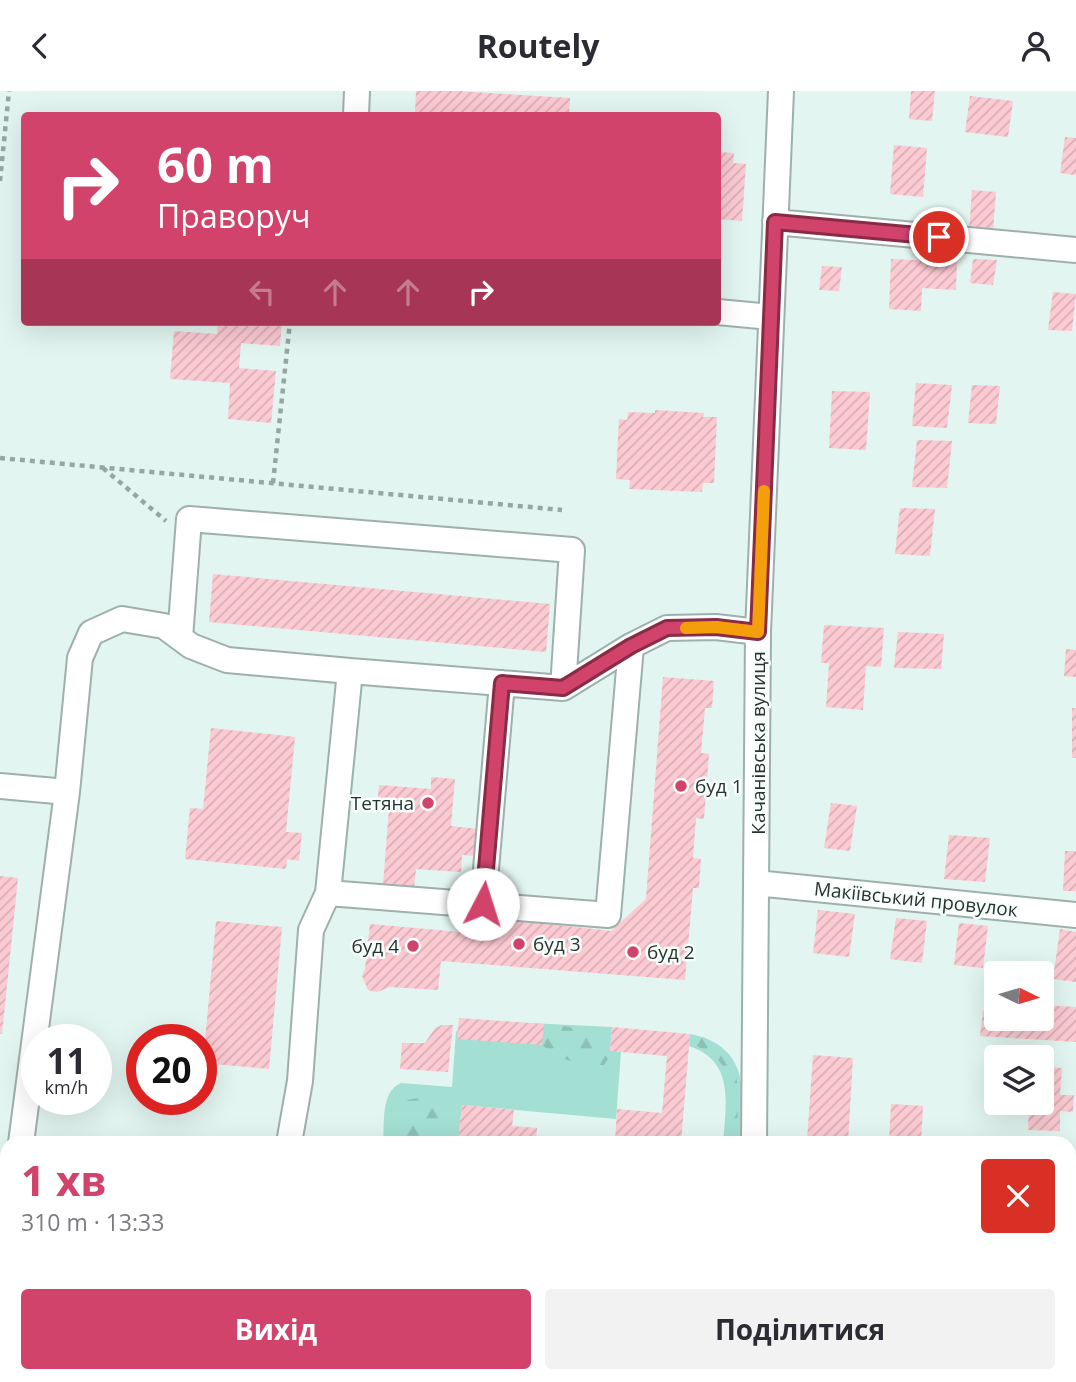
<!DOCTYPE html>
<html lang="uk">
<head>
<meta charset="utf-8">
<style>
  :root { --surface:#fff; --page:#f2f2f3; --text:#2b2b33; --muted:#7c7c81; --accent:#d1436b }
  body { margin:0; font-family:"Open Sans",sans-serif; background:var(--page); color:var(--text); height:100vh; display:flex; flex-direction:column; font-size:26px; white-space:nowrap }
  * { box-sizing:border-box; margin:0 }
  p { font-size:23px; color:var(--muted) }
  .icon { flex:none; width:38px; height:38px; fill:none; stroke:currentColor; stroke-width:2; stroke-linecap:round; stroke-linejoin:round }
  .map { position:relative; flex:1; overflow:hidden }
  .panel { position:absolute; left:0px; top:1045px; width:1076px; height:247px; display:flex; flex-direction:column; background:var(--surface); border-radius:21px 21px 0 0; box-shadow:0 7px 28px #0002 }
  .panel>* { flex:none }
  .guide { position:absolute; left:21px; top:21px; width:700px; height:214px; border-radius:7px; box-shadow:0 7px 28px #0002; background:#d1436b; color:#fff; overflow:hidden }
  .needle { width:46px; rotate:95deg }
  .controls { position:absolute; left:984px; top:870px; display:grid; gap:14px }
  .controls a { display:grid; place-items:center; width:70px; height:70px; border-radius:7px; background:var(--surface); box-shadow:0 7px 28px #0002; font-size:35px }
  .speed { position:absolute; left:21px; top:933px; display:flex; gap:14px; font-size:35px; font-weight:700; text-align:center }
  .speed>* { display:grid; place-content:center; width:91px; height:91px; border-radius:50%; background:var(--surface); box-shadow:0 7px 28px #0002; line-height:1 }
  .speed small { font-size:18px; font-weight:400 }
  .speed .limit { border:10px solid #d22; background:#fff; color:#111 }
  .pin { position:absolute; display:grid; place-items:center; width:60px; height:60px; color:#fff; margin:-30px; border:4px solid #fff; border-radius:50%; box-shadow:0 2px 7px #0007 }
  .me { position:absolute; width:77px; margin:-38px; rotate:5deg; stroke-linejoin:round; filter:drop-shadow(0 0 5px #0008) }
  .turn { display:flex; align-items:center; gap:24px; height:147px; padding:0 21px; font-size:32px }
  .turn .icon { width:91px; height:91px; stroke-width:2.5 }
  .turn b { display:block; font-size:49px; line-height:60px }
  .lanes { display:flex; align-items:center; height:66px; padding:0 21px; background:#0003; justify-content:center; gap:35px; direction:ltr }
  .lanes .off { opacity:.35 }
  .round { display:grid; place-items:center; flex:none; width:74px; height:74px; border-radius:7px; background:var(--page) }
  .overview { display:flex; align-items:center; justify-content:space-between; height:119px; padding:0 21px }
  h1 { font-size:42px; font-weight:700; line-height:52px; color:var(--accent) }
  .cta { display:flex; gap:14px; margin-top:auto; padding:14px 21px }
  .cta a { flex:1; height:80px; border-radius:7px; background:var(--accent); color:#fff; font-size:28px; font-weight:700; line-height:80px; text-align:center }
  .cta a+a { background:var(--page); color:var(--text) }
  header { display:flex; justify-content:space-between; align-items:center; height:91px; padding:0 21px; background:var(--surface); font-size:32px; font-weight:700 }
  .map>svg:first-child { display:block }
  .green { fill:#a3dfd3 }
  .forest { fill:url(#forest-firs) }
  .building { fill:url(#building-hatch) }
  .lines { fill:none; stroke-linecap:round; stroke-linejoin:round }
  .minor-casing { stroke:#9eb0ac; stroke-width:28 }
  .path { stroke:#97a6a2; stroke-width:4.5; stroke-dasharray:5 5; stroke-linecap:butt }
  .minor { stroke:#fff; stroke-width:24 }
  .route-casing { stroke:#882c46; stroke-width:18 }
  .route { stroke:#d1436b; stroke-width:12 }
  .slow { stroke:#f59e0b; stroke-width:12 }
  .poi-dot { fill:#d1436b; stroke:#f7fffd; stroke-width:2.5 }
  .labels { text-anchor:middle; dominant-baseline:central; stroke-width:5; stroke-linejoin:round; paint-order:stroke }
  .street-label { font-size:19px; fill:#2a3230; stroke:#f7fffd }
  .poi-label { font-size:19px; fill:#2a3230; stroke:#f7fffd; text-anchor:start }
</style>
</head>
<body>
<header><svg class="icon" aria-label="back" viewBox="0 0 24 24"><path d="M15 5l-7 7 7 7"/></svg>Routely<svg class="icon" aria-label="person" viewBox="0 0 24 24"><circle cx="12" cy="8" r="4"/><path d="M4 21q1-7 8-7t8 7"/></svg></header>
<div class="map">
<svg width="1076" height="1291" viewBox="0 0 1076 1291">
  <defs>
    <pattern id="forest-firs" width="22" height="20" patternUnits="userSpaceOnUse" patternTransform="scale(1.75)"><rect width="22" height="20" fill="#a3dfd3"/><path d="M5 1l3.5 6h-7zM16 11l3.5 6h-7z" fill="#8cc0b5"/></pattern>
    <pattern id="building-hatch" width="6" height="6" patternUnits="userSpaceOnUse" patternTransform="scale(1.75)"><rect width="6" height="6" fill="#fccad2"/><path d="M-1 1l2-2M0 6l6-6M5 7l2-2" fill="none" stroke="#d8aeb5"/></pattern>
  </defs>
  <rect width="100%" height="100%" fill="#e2f5f0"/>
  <path class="green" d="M 466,929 L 612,936 L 610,959 L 621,961 L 616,1028 L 462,1014 L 458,1052 L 383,1052 C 385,1032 380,1001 401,992 L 452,996 L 456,941 Z
    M 690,943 C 750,955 745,1002 739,1052 L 723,1052 C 726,1013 735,970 689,955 Z
    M 379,1285 L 379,1284 L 507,1285 L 506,1291 L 379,1291 Z"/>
  <path class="forest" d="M 560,934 L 591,941 L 606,949 L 608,968 L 604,974 C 576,974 565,971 542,954 L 543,944 Z
    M 703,946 C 711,950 721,955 726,962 C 744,986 738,1025 735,1052 L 727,1052 C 729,1026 738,990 718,969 C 712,963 702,958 694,953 Z
    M 424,1006 L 443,1009 L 442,1027 L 431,1044 L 429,1052 L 398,1052 L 402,1010 Z"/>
  <path class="building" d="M 416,0 L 457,0 L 570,7 L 569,24 L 415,24 Z
    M 911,0 L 935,0 L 932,30 L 909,28 Z
    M 970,5 L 1013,10 L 1008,46 L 965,41 Z
    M 1065,46 L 1076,47 L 1076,84 L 1060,82 Z
    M 894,54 L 927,57 L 923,106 L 890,103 Z
    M 718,61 L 734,62 L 733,72 L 746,73 L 742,130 L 718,128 Z
    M 972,99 L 996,101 L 993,140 L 969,139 Z
    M 891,168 L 957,171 L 956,199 L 922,197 L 921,220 L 889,218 Z
    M 973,168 L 997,169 L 993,194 L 970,192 Z
    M 822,175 L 842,176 L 839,200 L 819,199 Z
    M 1053,201 L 1076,203 L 1072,240 L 1048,239 Z
    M 218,231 L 282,231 L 280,255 L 241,252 L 239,277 L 276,280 L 271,332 L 228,328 L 230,292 L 170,288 L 174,240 L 217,243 Z
    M 916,292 L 952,294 L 947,337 L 912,335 Z
    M 972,294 L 1000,295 L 996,333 L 968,332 Z
    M 832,300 L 870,301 L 866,359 L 829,357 Z
    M 655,319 L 704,322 L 703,326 L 717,326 L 714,392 L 703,392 L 702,401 L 629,398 L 630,389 L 616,388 L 619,328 L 627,329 L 628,321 L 655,322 Z
    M 917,349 L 952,350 L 947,397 L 912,396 Z
    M 900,417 L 935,418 L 930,465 L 895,463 Z
    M 213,483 L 550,513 L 546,561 L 209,531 Z
    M 824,534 L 884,537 L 881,576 L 866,575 L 863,619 L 826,616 L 829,572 L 821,572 Z
    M 898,541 L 944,543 L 941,578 L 894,577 Z
    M 1066,558 L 1076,559 L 1076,586 L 1064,585 Z
    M 663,586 L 714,590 L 712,617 L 705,617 L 701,662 L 709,663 L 704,728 L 696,727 L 693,767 L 701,768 L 699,797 L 693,797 L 685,889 L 441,870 L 438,899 L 390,896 L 377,901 L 368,899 L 362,885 L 365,878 L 370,833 L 460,841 L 462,823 L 611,840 L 646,808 Z
    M 1072,617 L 1076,617 L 1076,667 L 1072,667 Z
    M 211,637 L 295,646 L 286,741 L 302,742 L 299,770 L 287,768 L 286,778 L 185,768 L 190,717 L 203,718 Z
    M 431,686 L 455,688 L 451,735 L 479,738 L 477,765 L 462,764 L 461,781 L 416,778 L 414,796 L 383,794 L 389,718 L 377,717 L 379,694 L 431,698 Z
    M 831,712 L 857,715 L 850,760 L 824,757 Z
    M 949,744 L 990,747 L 985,791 L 944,788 Z
    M 1065,760 L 1076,760 L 1076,800 L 1063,800 Z
    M 0,785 L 18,787 L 2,943 L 0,943 Z
    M 818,819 L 855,823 L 849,866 L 813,862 Z
    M 896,827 L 927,830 L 922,872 L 890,868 Z
    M 216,830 L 282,836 L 269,978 L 203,972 Z
    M 959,832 L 988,835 L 983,877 L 954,874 Z
    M 1060,838 L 1076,841 L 1076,891 L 1053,888 Z
    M 1041,914 L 1076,916 L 1076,951 L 980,945 L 983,919 L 996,920 L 996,928 L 1041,928 Z
    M 459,927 L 544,933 L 542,954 L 457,948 Z
    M 442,934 L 453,934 L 448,981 L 400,978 L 402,952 L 425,952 L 435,937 Z
    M 612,936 L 690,943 L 681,1052 L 615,1052 L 617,1018 L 662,1022 L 667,965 L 610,960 Z
    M 813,964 L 853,967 L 848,1052 L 807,1049 Z
    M 1041,976 L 1062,977 L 1060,1004 L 1074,1004 L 1073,1021 L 1060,1020 L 1060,1040 L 1028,1039 L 1029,1012 L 1041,1012 Z
    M 891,1013 L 923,1015 L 921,1052 L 889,1052 Z
    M 462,1014 L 514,1019 L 512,1035 L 537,1037 L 536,1052 L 458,1052 Z
    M 0,1268 L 7,1269 L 7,1284 L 57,1284 L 57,1291 L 0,1291 Z
    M 212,1284 L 267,1284 L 267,1291 L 212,1291 Z
    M 565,1284 L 651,1284 L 650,1291 L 564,1291 Z
    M 806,1284 L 825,1284 L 836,1286 L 836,1291 L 805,1291 Z"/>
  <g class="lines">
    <defs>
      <path id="minor" d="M 356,24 L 357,0
        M 775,131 L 1076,159
        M 718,221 L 771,226
        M 180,547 L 189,428 L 572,459 L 563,597
        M 0,695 L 67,701 L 21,1052
        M 67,701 L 80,567 L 91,542 L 122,528 L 164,535 L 191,555 L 227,569 L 350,580
        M 756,792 L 1076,824
        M 328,802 L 608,824 L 631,555
        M 483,813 L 502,592
        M 289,1052 L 300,990 L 311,839 L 328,802 L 350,580 L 563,597 L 631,555 L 667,537 L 716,536 L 758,541
        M 754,1052 L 758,541 L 781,0
        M 0,1117 L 7,1118
        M 1069,1283 L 1076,1284
        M 282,1284 L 283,1291
        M 124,1291 L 124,1284
        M 199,1291 L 199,1284
        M 540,1291 L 540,1284
        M 691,1291 L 691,1284"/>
    </defs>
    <use href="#minor" class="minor-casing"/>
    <path class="path" d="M 0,90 L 9,0
      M 0,367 L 562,419
      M 103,377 L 166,430
      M 273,392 L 290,231
      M 367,1284 L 368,1291
      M 409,1284 L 418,1291
      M 457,1291 L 458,1284"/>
    <use href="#minor" class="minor"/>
  </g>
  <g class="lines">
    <defs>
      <path id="route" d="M 483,813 L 502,592 L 563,597 L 631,555 L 667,537 L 716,536 L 758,541 L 775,131 L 939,146"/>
    </defs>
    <use href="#route" class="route-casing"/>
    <use href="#route" class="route"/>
    <path class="slow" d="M 686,537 L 716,536 L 758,541 L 764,400"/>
  </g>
  <g class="poi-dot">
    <circle cx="681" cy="695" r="7"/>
    <circle cx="428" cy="712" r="7"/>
    <circle cx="519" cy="853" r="7"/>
    <circle cx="413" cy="855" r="7"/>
    <circle cx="633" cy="861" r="7"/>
  </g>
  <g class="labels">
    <g class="street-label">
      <text transform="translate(758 652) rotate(-90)">Качанівська вулиця</text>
      <text transform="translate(916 808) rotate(6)">Макіївський провулок</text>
    </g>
    <g class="poi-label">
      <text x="695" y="695">буд 1</text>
      <text x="414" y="712" text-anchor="end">Тетяна</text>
      <text x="533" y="853">буд 3</text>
      <text x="399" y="855" text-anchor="end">буд 4</text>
      <text x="647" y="861">буд 2</text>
    </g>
  </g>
</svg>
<div class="controls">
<a><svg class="needle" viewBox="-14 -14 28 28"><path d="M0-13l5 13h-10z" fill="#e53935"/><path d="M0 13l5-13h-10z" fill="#7c7c81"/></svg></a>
<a><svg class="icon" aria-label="layers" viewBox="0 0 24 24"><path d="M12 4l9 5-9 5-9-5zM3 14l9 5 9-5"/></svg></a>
</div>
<div class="speed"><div>11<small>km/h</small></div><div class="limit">20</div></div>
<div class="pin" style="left:939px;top:146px;background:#d93025"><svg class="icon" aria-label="arrive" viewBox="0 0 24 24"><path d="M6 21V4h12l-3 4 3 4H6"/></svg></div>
<svg class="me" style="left:483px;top:813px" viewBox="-20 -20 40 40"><circle r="19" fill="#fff"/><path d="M0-13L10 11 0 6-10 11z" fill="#d1436b"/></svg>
<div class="guide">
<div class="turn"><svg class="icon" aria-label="right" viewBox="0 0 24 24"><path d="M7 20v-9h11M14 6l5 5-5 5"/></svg><div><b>60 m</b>Праворуч</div></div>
<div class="lanes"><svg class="icon off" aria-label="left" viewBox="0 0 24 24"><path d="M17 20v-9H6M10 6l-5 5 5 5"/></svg><svg class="icon off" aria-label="ahead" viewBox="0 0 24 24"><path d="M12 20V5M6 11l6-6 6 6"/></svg><svg class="icon off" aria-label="ahead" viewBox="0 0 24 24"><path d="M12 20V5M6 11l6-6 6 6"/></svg><svg class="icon" aria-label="right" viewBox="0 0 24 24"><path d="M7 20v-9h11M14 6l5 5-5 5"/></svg></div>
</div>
<section class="panel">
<div class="overview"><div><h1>1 хв</h1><p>310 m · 13:33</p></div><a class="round" style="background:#d93025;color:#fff"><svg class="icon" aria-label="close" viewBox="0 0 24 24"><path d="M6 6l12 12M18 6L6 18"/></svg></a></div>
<div class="cta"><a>Вихід</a><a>Поділитися</a></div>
</section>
</div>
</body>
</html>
